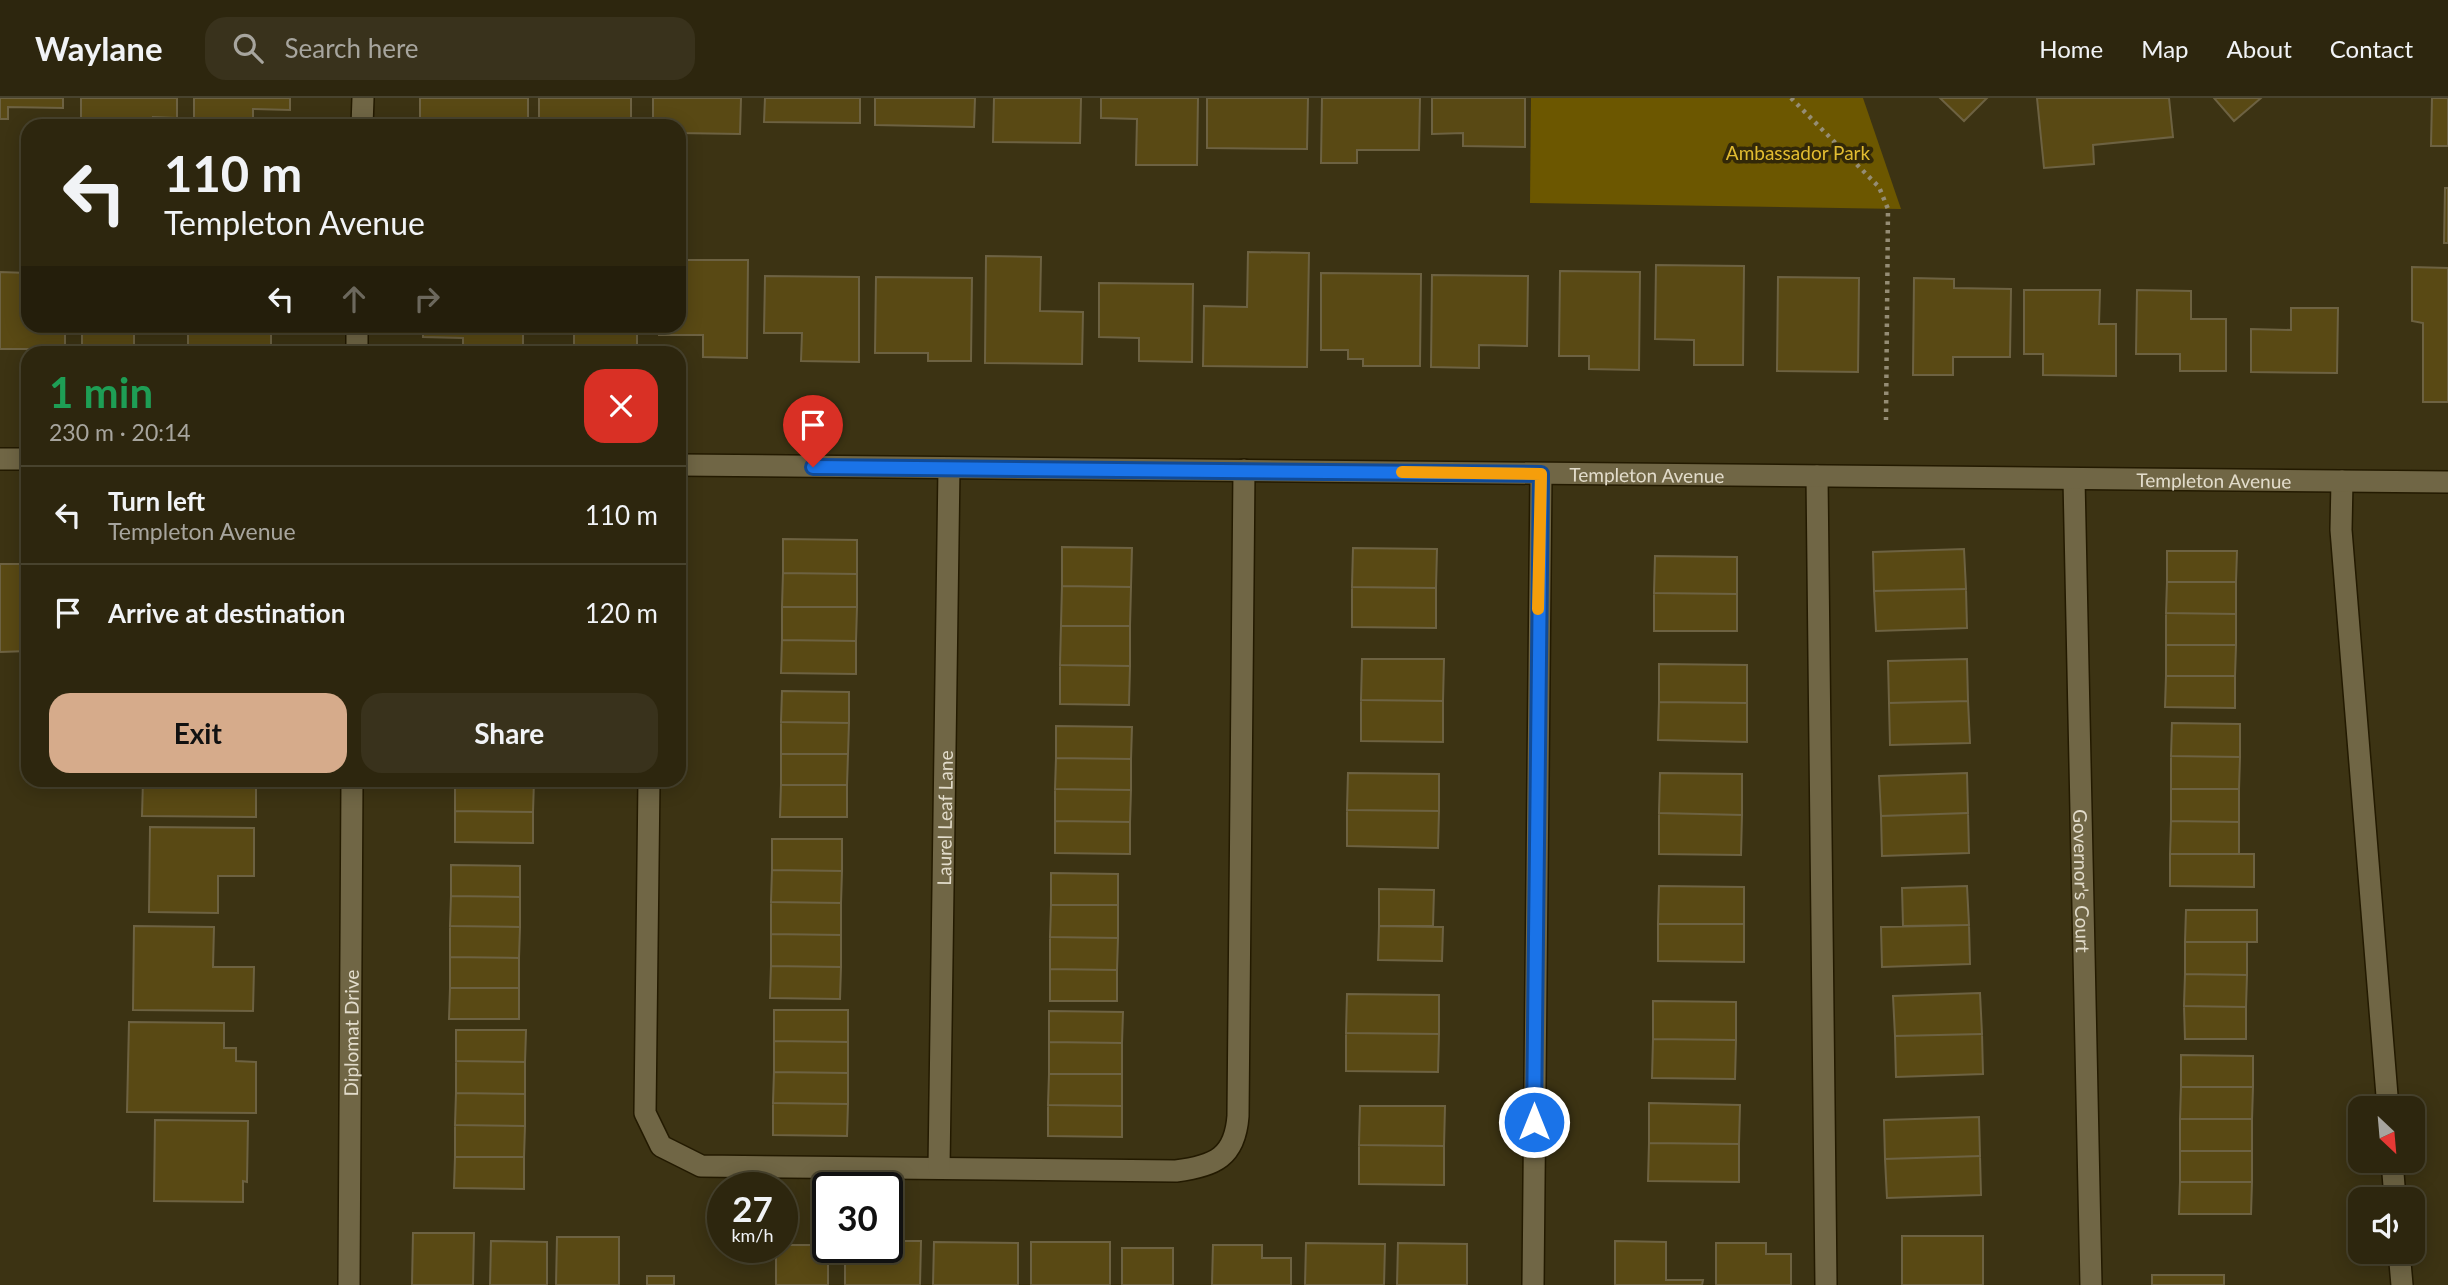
<!DOCTYPE html>
<html lang="en">
<head>
<meta charset="utf-8">
<style>
  :root { --surface:#2d260e; --page:#39321c; --text:#f1f3f6; --muted:#a7a59e; --line:#48432e; --accent:#d6ab8b }
  body { margin:0; font-family:Lato,sans-serif; background:var(--page); color:var(--text); height:100vh; display:flex; flex-direction:column; font-size:26px; white-space:nowrap }
  * { box-sizing:border-box; margin:0 }
  p { font-size:23px; color:var(--muted) }
  .icon { flex:none; width:38px; height:38px; fill:none; stroke:currentColor; stroke-width:2; stroke-linecap:round; stroke-linejoin:round }
  .map { position:relative; flex:1; overflow:hidden }
  .drawer { position:absolute; left:21px; top:248px; width:665px; height:441px; display:flex; flex-direction:column; background:var(--surface); border-radius:21px; box-shadow:0 4px 18px #0003,0 0 0 2px var(--line) }
  .drawer>* { flex:none }
  .top-card { position:absolute; left:21px; top:21px; width:665px; height:214px; border-radius:21px; box-shadow:0 4px 18px #0003,0 0 0 2px var(--line); background:#2d260e; color:var(--text); overflow:hidden }
  .needle { width:46px; rotate:154deg }
  .fabs { position:absolute; left:2348px; top:998px; display:grid; gap:14px }
  .fabs a { display:grid; place-items:center; width:77px; height:77px; border-radius:14px; background:var(--surface); box-shadow:0 4px 18px #0003,0 0 0 2px var(--line); font-size:35px }
  .speed { position:absolute; left:707px; top:1074px; display:flex; gap:14px; font-size:35px; font-weight:700; text-align:center }
  .speed>* { display:grid; place-content:center; width:91px; height:91px; border-radius:50%; background:var(--surface); box-shadow:0 4px 18px #0003,0 0 0 2px var(--line); line-height:1 }
  .speed small { font-size:18px; font-weight:400 }
  .speed .limit { border:4px solid #111; border-radius:10px; background:#fff; color:#111 }
  .pin { position:absolute; display:grid; place-items:center; width:60px; height:60px; color:#fff; margin:-72px -30px; border-radius:50% 50% 50% 0; rotate:-45deg; box-shadow:0 0 7px #0007 }
  .pin .icon { rotate:45deg }
  .me { position:absolute; width:77px; margin:-38px; rotate:0deg; stroke-linejoin:round; filter:drop-shadow(0 0 5px #0008) }
  .turn { display:flex; align-items:center; gap:24px; height:147px; padding:0 28px; font-size:32px }
  .turn .icon { width:91px; height:91px; stroke-width:2.5 }
  .turn b { display:block; font-size:49px; line-height:60px }
  .lanes { display:flex; align-items:center; height:66px; padding:0 28px; background:#0003; justify-content:center; gap:35px; direction:ltr }
  .lanes .off { opacity:.35 }
  .round { display:grid; place-items:center; flex:none; width:74px; height:74px; border-radius:21px; background:var(--page) }
  .headline { display:flex; align-items:center; justify-content:space-between; height:119px; padding:0 28px }
  h1 { font-size:42px; font-weight:700; line-height:52px; color:#1e9e55 }
  .cta { display:flex; gap:14px; margin-top:auto; padding:14px 28px }
  .cta a { flex:1; height:80px; border-radius:21px; background:var(--accent); color:#111; font-size:28px; font-weight:700; line-height:80px; text-align:center }
  .cta a+a { background:var(--page); color:var(--text) }
  ul { padding:0; list-style:none }
  li { display:flex; align-items:center; gap:21px; height:98px; padding:0 28px; border-top:2px solid var(--line) }
  li div { flex:1 }
  li b { display:block; font-size:26px }
  li em { font-style:normal }
  header { display:flex; align-items:center; gap:42px; box-sizing:border-box; height:98px; padding:0 35px; background:var(--surface); border-bottom:2px solid var(--line) }
  header strong { font-size:33px }
  nav { display:flex; gap:38px; margin-inline-start:auto; font-size:24px }
  .search { width:490px; height:63px; background:var(--page); display:flex; align-items:center; gap:18px; box-sizing:border-box; padding:0 24px; border-radius:21px; color:var(--muted); font-size:26px }
  .map>svg:first-child { display:block }
  .green { fill:#6c5700 }
  .building { fill:#594914; stroke:#6d6242; stroke-width:2 }
  .lines { fill:none; stroke-linecap:round; stroke-linejoin:round }
  .service-casing { stroke:#231a00; stroke-width:24 }
  .minor-casing { stroke:#231a00; stroke-width:24 }
  .tertiary-casing { stroke:#231a00; stroke-width:24 }
  .path { stroke:#958d75; stroke-width:4.5; stroke-dasharray:3.5 5; stroke-linecap:butt }
  .service { stroke:#706645; stroke-width:21 }
  .minor { stroke:#706645; stroke-width:21 }
  .tertiary { stroke:#706645; stroke-width:21 }
  .route-casing { stroke:#114b97; stroke-width:18 }
  .route { stroke:#1a73e8; stroke-width:12 }
  .slow { stroke:#f59e0b; stroke-width:12 }
  .labels { text-anchor:middle; dominant-baseline:central; stroke-width:7; stroke-linejoin:round; paint-order:stroke }
  .park-label { font-size:19px; fill:#e2bc31; stroke:#322808 }
  .street-label { font-size:19px; fill:#e2dccb; stroke:#322808 }
</style>
</head>
<body>
<header>
<strong>Waylane</strong>
<div class="search"><svg class="icon" aria-label="search" viewBox="0 0 24 24"><circle cx="10" cy="10" r="6"/><path d="M15 15l6 6"/></svg>Search here</div>
<nav><a>Home</a><a>Map</a><a>About</a><a>Contact</a></nav>
</header>
<div class="map">
<svg width="2448" height="1187" viewBox="0 0 2448 1187">
  <rect width="100%" height="100%" fill="#3c3313"/>
  <path class="green" d="M 1531,0 L 1863,0 L 1901,111 L 1530,105 Z"/>
  <path class="building" d="M 0,0 L 63,0 L 63,10 L 8,9 L 8,21 L 0,21 Z
    M 81,0 L 177,0 L 177,20 L 153,19 L 153,28 L 81,28 Z
    M 194,0 L 290,0 L 290,12 L 253,11 L 253,28 L 194,28 Z
    M 420,0 L 528,0 L 528,28 L 420,28 Z
    M 539,0 L 631,0 L 631,28 L 539,28 Z
    M 653,0 L 741,0 L 740,36 L 679,35 L 679,28 L 653,28 Z
    M 765,0 L 860,0 L 860,25 L 764,24 Z
    M 875,0 L 975,0 L 974,29 L 875,27 Z
    M 994,0 L 1081,0 L 1080,45 L 993,44 Z
    M 1101,0 L 1198,0 L 1197,67 L 1136,67 L 1137,21 L 1101,20 Z
    M 1207,0 L 1308,0 L 1307,51 L 1207,50 Z
    M 1322,0 L 1420,0 L 1419,52 L 1357,52 L 1357,65 L 1321,65 Z
    M 1432,0 L 1525,0 L 1525,49 L 1463,48 L 1463,35 L 1432,36 Z
    M 1940,0 L 1987,0 L 1964,23 Z
    M 2037,0 L 2169,0 L 2173,39 L 2093,47 L 2094,66 L 2044,70 Z
    M 2214,0 L 2261,0 L 2234,23 Z
    M 2432,0 L 2448,0 L 2448,48 L 2431,48 Z
    M 2445,90 L 2448,90 L 2448,145 L 2444,145 Z
    M 1248,154 L 1309,155 L 1307,269 L 1203,268 L 1204,208 L 1247,209 Z
    M 986,158 L 1041,159 L 1040,213 L 1083,214 L 1082,266 L 985,265 Z
    M 679,162 L 748,162 L 747,260 L 703,259 L 703,237 L 659,237 L 659,228 L 679,228 Z
    M 1656,167 L 1744,168 L 1743,267 L 1694,267 L 1694,242 L 1655,241 Z
    M 2412,169 L 2448,170 L 2448,304 L 2423,304 L 2423,225 L 2412,223 Z
    M 1560,173 L 1640,174 L 1639,272 L 1589,271 L 1589,258 L 1559,258 Z
    M 0,174 L 28,175 L 28,228 L 65,228 L 65,251 L 0,251 Z
    M 1321,175 L 1421,176 L 1420,268 L 1363,268 L 1363,261 L 1348,261 L 1348,252 L 1321,252 Z
    M 1432,177 L 1528,178 L 1527,248 L 1479,247 L 1479,270 L 1431,269 Z
    M 765,178 L 859,179 L 859,264 L 801,263 L 802,235 L 764,235 Z
    M 876,179 L 972,180 L 971,263 L 928,263 L 928,255 L 875,255 Z
    M 1778,179 L 1859,180 L 1858,274 L 1777,273 Z
    M 1914,180 L 1954,181 L 1954,190 L 2011,191 L 2010,259 L 1953,259 L 1953,277 L 1913,277 Z
    M 1099,185 L 1193,186 L 1192,264 L 1139,263 L 1139,240 L 1099,239 Z
    M 2024,192 L 2100,192 L 2099,226 L 2116,226 L 2116,278 L 2043,277 L 2043,256 L 2024,256 Z
    M 2137,192 L 2191,193 L 2191,221 L 2226,221 L 2226,273 L 2180,273 L 2180,256 L 2136,256 Z
    M 2291,210 L 2338,210 L 2337,275 L 2251,274 L 2251,231 L 2291,232 Z
    M 82,228 L 177,228 L 177,236 L 134,236 L 134,254 L 82,253 Z
    M 188,228 L 271,228 L 271,256 L 188,256 Z
    M 423,228 L 523,228 L 523,256 L 463,256 L 463,240 L 423,239 Z
    M 539,228 L 637,228 L 637,256 L 589,256 L 589,250 L 574,249 L 574,235 L 539,235 Z
    M 783,441 L 857,442 L 857,476 L 783,475 Z
    M 1062,449 L 1132,450 L 1131,489 L 1062,488 Z
    M 1353,450 L 1437,451 L 1436,490 L 1352,489 Z
    M 1964,451 L 1966,491 L 1874,493 L 1873,454 Z
    M 2167,453 L 2237,453 L 2236,484 L 2167,484 Z
    M 1655,458 L 1737,459 L 1737,496 L 1654,495 Z
    M 0,466 L 28,466 L 28,553 L 0,554 Z
    M 783,475 L 857,476 L 857,509 L 782,509 Z
    M 2167,484 L 2236,484 L 2236,516 L 2166,515 Z
    M 1062,488 L 1131,489 L 1130,528 L 1061,528 Z
    M 1352,489 L 1436,490 L 1436,530 L 1352,529 Z
    M 1966,491 L 1967,530 L 1876,533 L 1874,493 Z
    M 1654,495 L 1737,496 L 1737,533 L 1654,533 Z
    M 782,509 L 857,509 L 856,543 L 782,542 Z
    M 2166,515 L 2236,516 L 2236,547 L 2166,547 Z
    M 1061,528 L 1130,528 L 1130,568 L 1060,567 Z
    M 782,542 L 856,543 L 856,576 L 781,575 Z
    M 2166,547 L 2236,547 L 2235,578 L 2166,578 Z
    M 1362,561 L 1444,561 L 1443,603 L 1361,602 Z
    M 1967,561 L 1968,603 L 1889,605 L 1888,563 Z
    M 1659,566 L 1747,567 L 1747,605 L 1659,604 Z
    M 1060,567 L 1130,568 L 1129,607 L 1060,606 Z
    M 2166,578 L 2235,578 L 2235,610 L 2165,609 Z
    M 782,593 L 849,594 L 849,625 L 781,624 Z
    M 1361,602 L 1443,603 L 1443,644 L 1361,643 Z
    M 1968,603 L 1970,645 L 1890,647 L 1889,605 Z
    M 1659,604 L 1747,605 L 1747,644 L 1658,642 Z
    M 781,624 L 849,625 L 848,656 L 781,656 Z
    M 2172,625 L 2240,626 L 2240,659 L 2171,658 Z
    M 1056,628 L 1132,629 L 1131,661 L 1056,660 Z
    M 781,656 L 848,656 L 847,687 L 781,687 Z
    M 2171,658 L 2240,659 L 2239,691 L 2171,691 Z
    M 1056,660 L 1131,661 L 1131,692 L 1055,691 Z
    M 1348,675 L 1439,676 L 1439,713 L 1347,712 Z
    M 1660,675 L 1742,676 L 1742,717 L 1659,715 Z
    M 1967,675 L 1968,715 L 1881,718 L 1879,678 Z
    M 256,682 L 256,719 L 142,718 L 143,682 Z
    M 455,682 L 534,683 L 533,714 L 455,713 Z
    M 781,687 L 847,687 L 847,719 L 780,719 Z
    M 1055,691 L 1131,692 L 1130,724 L 1055,723 Z
    M 2171,691 L 2239,691 L 2239,724 L 2171,723 Z
    M 1347,712 L 1439,713 L 1438,750 L 1347,748 Z
    M 455,713 L 533,714 L 533,745 L 455,744 Z
    M 1659,715 L 1742,717 L 1741,757 L 1659,756 Z
    M 1968,715 L 1969,755 L 1882,758 L 1881,718 Z
    M 1055,723 L 1130,724 L 1130,756 L 1055,755 Z
    M 2171,723 L 2239,724 L 2239,756 L 2170,756 Z
    M 150,729 L 254,730 L 254,778 L 218,778 L 218,815 L 149,814 Z
    M 772,741 L 842,741 L 842,773 L 772,772 Z
    M 2170,756 L 2254,756 L 2254,789 L 2170,788 Z
    M 451,767 L 520,768 L 520,799 L 451,798 Z
    M 772,772 L 842,773 L 841,805 L 771,804 Z
    M 1051,775 L 1118,776 L 1118,807 L 1051,807 Z
    M 1659,788 L 1744,789 L 1744,826 L 1658,826 Z
    M 1967,788 L 1969,827 L 1903,828 L 1902,790 Z
    M 1379,791 L 1434,792 L 1433,828 L 1379,828 Z
    M 451,798 L 520,799 L 520,829 L 450,828 Z
    M 771,804 L 841,805 L 841,837 L 771,836 Z
    M 1051,807 L 1118,807 L 1118,840 L 1050,839 Z
    M 2186,812 L 2257,812 L 2257,844 L 2185,844 Z
    M 1658,826 L 1744,826 L 1744,864 L 1658,863 Z
    M 1969,827 L 1970,866 L 1882,869 L 1881,829 Z
    M 134,828 L 214,829 L 213,869 L 254,869 L 253,913 L 133,912 Z
    M 450,828 L 520,829 L 519,860 L 450,859 Z
    M 1379,828 L 1443,829 L 1442,863 L 1378,862 Z
    M 771,836 L 841,837 L 841,869 L 771,868 Z
    M 1050,839 L 1118,840 L 1117,872 L 1050,871 Z
    M 2185,844 L 2247,844 L 2247,877 L 2185,876 Z
    M 450,859 L 519,860 L 519,890 L 450,890 Z
    M 771,868 L 841,869 L 840,901 L 770,900 Z
    M 1050,871 L 1117,872 L 1117,903 L 1050,903 Z
    M 2185,876 L 2247,877 L 2246,909 L 2184,908 Z
    M 450,890 L 519,890 L 519,921 L 449,921 Z
    M 1980,895 L 1982,936 L 1895,938 L 1893,898 Z
    M 1347,896 L 1439,897 L 1439,936 L 1346,935 Z
    M 1653,903 L 1736,904 L 1736,942 L 1653,941 Z
    M 2184,908 L 2246,909 L 2246,941 L 2185,941 Z
    M 774,912 L 848,912 L 848,944 L 774,943 Z
    M 1049,913 L 1123,914 L 1122,945 L 1049,944 Z
    M 129,924 L 224,925 L 224,950 L 236,950 L 236,963 L 256,964 L 256,1015 L 127,1014 Z
    M 456,932 L 526,932 L 525,964 L 456,963 Z
    M 1346,935 L 1439,936 L 1438,974 L 1346,973 Z
    M 1982,936 L 1983,976 L 1896,979 L 1895,938 Z
    M 1653,941 L 1736,942 L 1735,981 L 1652,980 Z
    M 774,943 L 848,944 L 848,975 L 774,974 Z
    M 1049,944 L 1122,945 L 1122,976 L 1049,976 Z
    M 2181,957 L 2253,958 L 2253,989 L 2181,989 Z
    M 456,963 L 525,964 L 525,996 L 456,995 Z
    M 774,974 L 848,975 L 848,1006 L 773,1005 Z
    M 1049,976 L 1122,976 L 1122,1008 L 1048,1007 Z
    M 2181,989 L 2253,989 L 2252,1021 L 2180,1021 Z
    M 456,995 L 525,996 L 525,1028 L 455,1027 Z
    M 773,1005 L 848,1006 L 847,1038 L 773,1037 Z
    M 1649,1005 L 1740,1007 L 1739,1046 L 1649,1045 Z
    M 1048,1007 L 1122,1008 L 1122,1039 L 1048,1038 Z
    M 1360,1008 L 1445,1008 L 1444,1048 L 1359,1047 Z
    M 1979,1019 L 1980,1058 L 1885,1061 L 1884,1022 Z
    M 2180,1021 L 2252,1021 L 2252,1053 L 2180,1053 Z
    M 155,1022 L 248,1023 L 247,1084 L 243,1083 L 243,1104 L 154,1103 Z
    M 455,1027 L 525,1028 L 524,1059 L 455,1059 Z
    M 1649,1045 L 1739,1046 L 1739,1084 L 1648,1083 Z
    M 1359,1047 L 1444,1048 L 1444,1087 L 1359,1086 Z
    M 2180,1053 L 2252,1053 L 2252,1084 L 2180,1084 Z
    M 1980,1058 L 1981,1097 L 1887,1100 L 1885,1061 Z
    M 455,1059 L 524,1059 L 524,1091 L 454,1090 Z
    M 2180,1084 L 2252,1084 L 2251,1116 L 2179,1116 Z
    M 413,1135 L 474,1135 L 473,1187 L 412,1187 Z
    M 1902,1138 L 1983,1138 L 1983,1187 L 1902,1187 Z
    M 557,1139 L 619,1139 L 619,1187 L 556,1187 Z
    M 491,1143 L 547,1144 L 547,1187 L 490,1187 Z
    M 887,1143 L 921,1143 L 920,1187 L 845,1187 L 845,1150 L 887,1150 Z
    M 1615,1143 L 1666,1144 L 1666,1182 L 1703,1182 L 1702,1187 L 1615,1187 Z
    M 934,1144 L 1018,1145 L 1018,1187 L 933,1187 Z
    M 1031,1144 L 1110,1144 L 1110,1187 L 1031,1187 Z
    M 1306,1145 L 1385,1146 L 1384,1187 L 1305,1187 Z
    M 1398,1145 L 1467,1146 L 1467,1187 L 1397,1187 Z
    M 1716,1145 L 1766,1145 L 1766,1156 L 1791,1156 L 1791,1187 L 1716,1187 Z
    M 782,1147 L 828,1147 L 828,1187 L 776,1187 L 776,1150 L 782,1150 Z
    M 1213,1147 L 1262,1147 L 1262,1160 L 1291,1160 L 1291,1187 L 1212,1187 Z
    M 1122,1150 L 1173,1150 L 1173,1187 L 1122,1187 Z
    M 2152,1177 L 2224,1177 L 2224,1187 L 2152,1187 Z
    M 647,1178 L 674,1178 L 674,1187 L 647,1187 Z"/>
  <g class="lines">
    <defs>
      <path id="service" d="M 1817,378 L 1826,1187
        M 2342,383 L 2341,432 L 2388,1010
        M 649,682 L 645,1015 L 661,1048 L 701,1068 L 1176,1073 C 1215,1068 1235,1059 1238,1018 L 1244,372
        M 2392,1062 L 2395,1101
        M 2399,1153 L 2402,1187"/>
      <g id="minor">
        <path d="M 362,28 L 363,0"/>
        <path d="M 357,256 L 357,228"/>
        <path id="s1" d="M 2074,381 L 2091,1187"/>
        <path id="s2" d="M 939,1070 L 949,370"/>
        <path id="s3" d="M 349,1187 L 352,682"/>
        <path d="M 1533,1187 L 1541,376"/>
      </g>
      <g id="tertiary">
        <path d="M 0,361 L 28,361"/>
        <path id="s4" d="M 679,367 L 2448,384"/>
      </g>
    </defs>
    <use href="#service" class="service-casing"/>
    <use href="#minor" class="minor-casing"/>
    <use href="#tertiary" class="tertiary-casing"/>
    <path class="path" d="M 1791,0 L 1879,89 L 1888,111 L 1886,322"/>
    <use href="#service" class="service"/>
    <use href="#minor" class="minor"/>
    <use href="#tertiary" class="tertiary"/>
  </g>
  <g class="lines">
    <defs>
      <path id="route" d="M 813,369 L 1541,376 L 1534,1024"/>
    </defs>
    <use href="#route" class="route-casing"/>
    <use href="#route" class="route"/>
    <path class="slow" d="M 1402,374 L 1541,376 L 1538,511"/>
  </g>
  <g class="labels">
    <g class="park-label">
      <text x="1798" y="54">Ambassador Park</text>
    </g>
    <g class="street-label">
      <text stroke="none"><textPath href="#s4" startOffset="968">Templeton Avenue</textPath></text>
      <text stroke="none"><textPath href="#s4" startOffset="1535">Templeton Avenue</textPath></text>
      <text stroke="none"><textPath href="#s2" startOffset="350">Laurel Leaf Lane</textPath></text>
      <text stroke="none"><textPath href="#s1" startOffset="402">Governor's Court</textPath></text>
      <text stroke="none"><textPath href="#s3" startOffset="252">Diplomat Drive</textPath></text>
    </g>
  </g>
</svg>
<div class="fabs">
<a><svg class="needle" viewBox="-14 -14 28 28"><path d="M0-13l5 13h-10z" fill="#e53935"/><path d="M0 13l5-13h-10z" fill="#a7a59e"/></svg></a>
<a><svg class="icon" aria-label="sound" viewBox="0 0 24 24"><path d="M4 9h4l5-4v14l-5-4H4zM17 9q2 3 0 6"/></svg></a>
</div>
<div class="speed"><div>27<small>km/h</small></div><div class="limit">30</div></div>
<div class="pin" style="left:813px;top:369px;background:#d93025"><svg class="icon" aria-label="arrive" viewBox="0 0 24 24"><path d="M6 21V4h12l-3 4 3 4H6"/></svg></div>
<svg class="me" style="left:1534px;top:1024px" viewBox="-20 -20 40 40"><circle r="17" fill="#1a73e8" stroke="#fff" stroke-width="3"/><path d="M0-11L8 9 0 5-8 9z" fill="#fff"/></svg>
<div class="top-card">
<div class="turn"><svg class="icon" aria-label="left" viewBox="0 0 24 24"><path d="M17 20v-9H6M10 6l-5 5 5 5"/></svg><div><b>110 m</b>Templeton Avenue</div></div>
<div class="lanes"><svg class="icon" aria-label="left" viewBox="0 0 24 24"><path d="M17 20v-9H6M10 6l-5 5 5 5"/></svg><svg class="icon off" aria-label="ahead" viewBox="0 0 24 24"><path d="M12 20V5M6 11l6-6 6 6"/></svg><svg class="icon off" aria-label="right" viewBox="0 0 24 24"><path d="M7 20v-9h11M14 6l5 5-5 5"/></svg></div>
</div>
<section class="drawer">
<div class="headline"><div><h1>1 min</h1><p>230 m · 20:14</p></div><a class="round" style="background:#d93025;color:#fff"><svg class="icon" aria-label="close" viewBox="0 0 24 24"><path d="M6 6l12 12M18 6L6 18"/></svg></a></div>
<ul>
<li><svg class="icon" aria-label="left" viewBox="0 0 24 24"><path d="M17 20v-9H6M10 6l-5 5 5 5"/></svg><div><b>Turn left</b><p>Templeton Avenue</p></div><em>110 m</em></li>
<li><svg class="icon" aria-label="arrive" viewBox="0 0 24 24"><path d="M6 21V4h12l-3 4 3 4H6"/></svg><div><b>Arrive at destination</b></div><em>120 m</em></li>
</ul>
<div class="cta"><a>Exit</a><a>Share</a></div>
</section>
</div>
</body>
</html>
